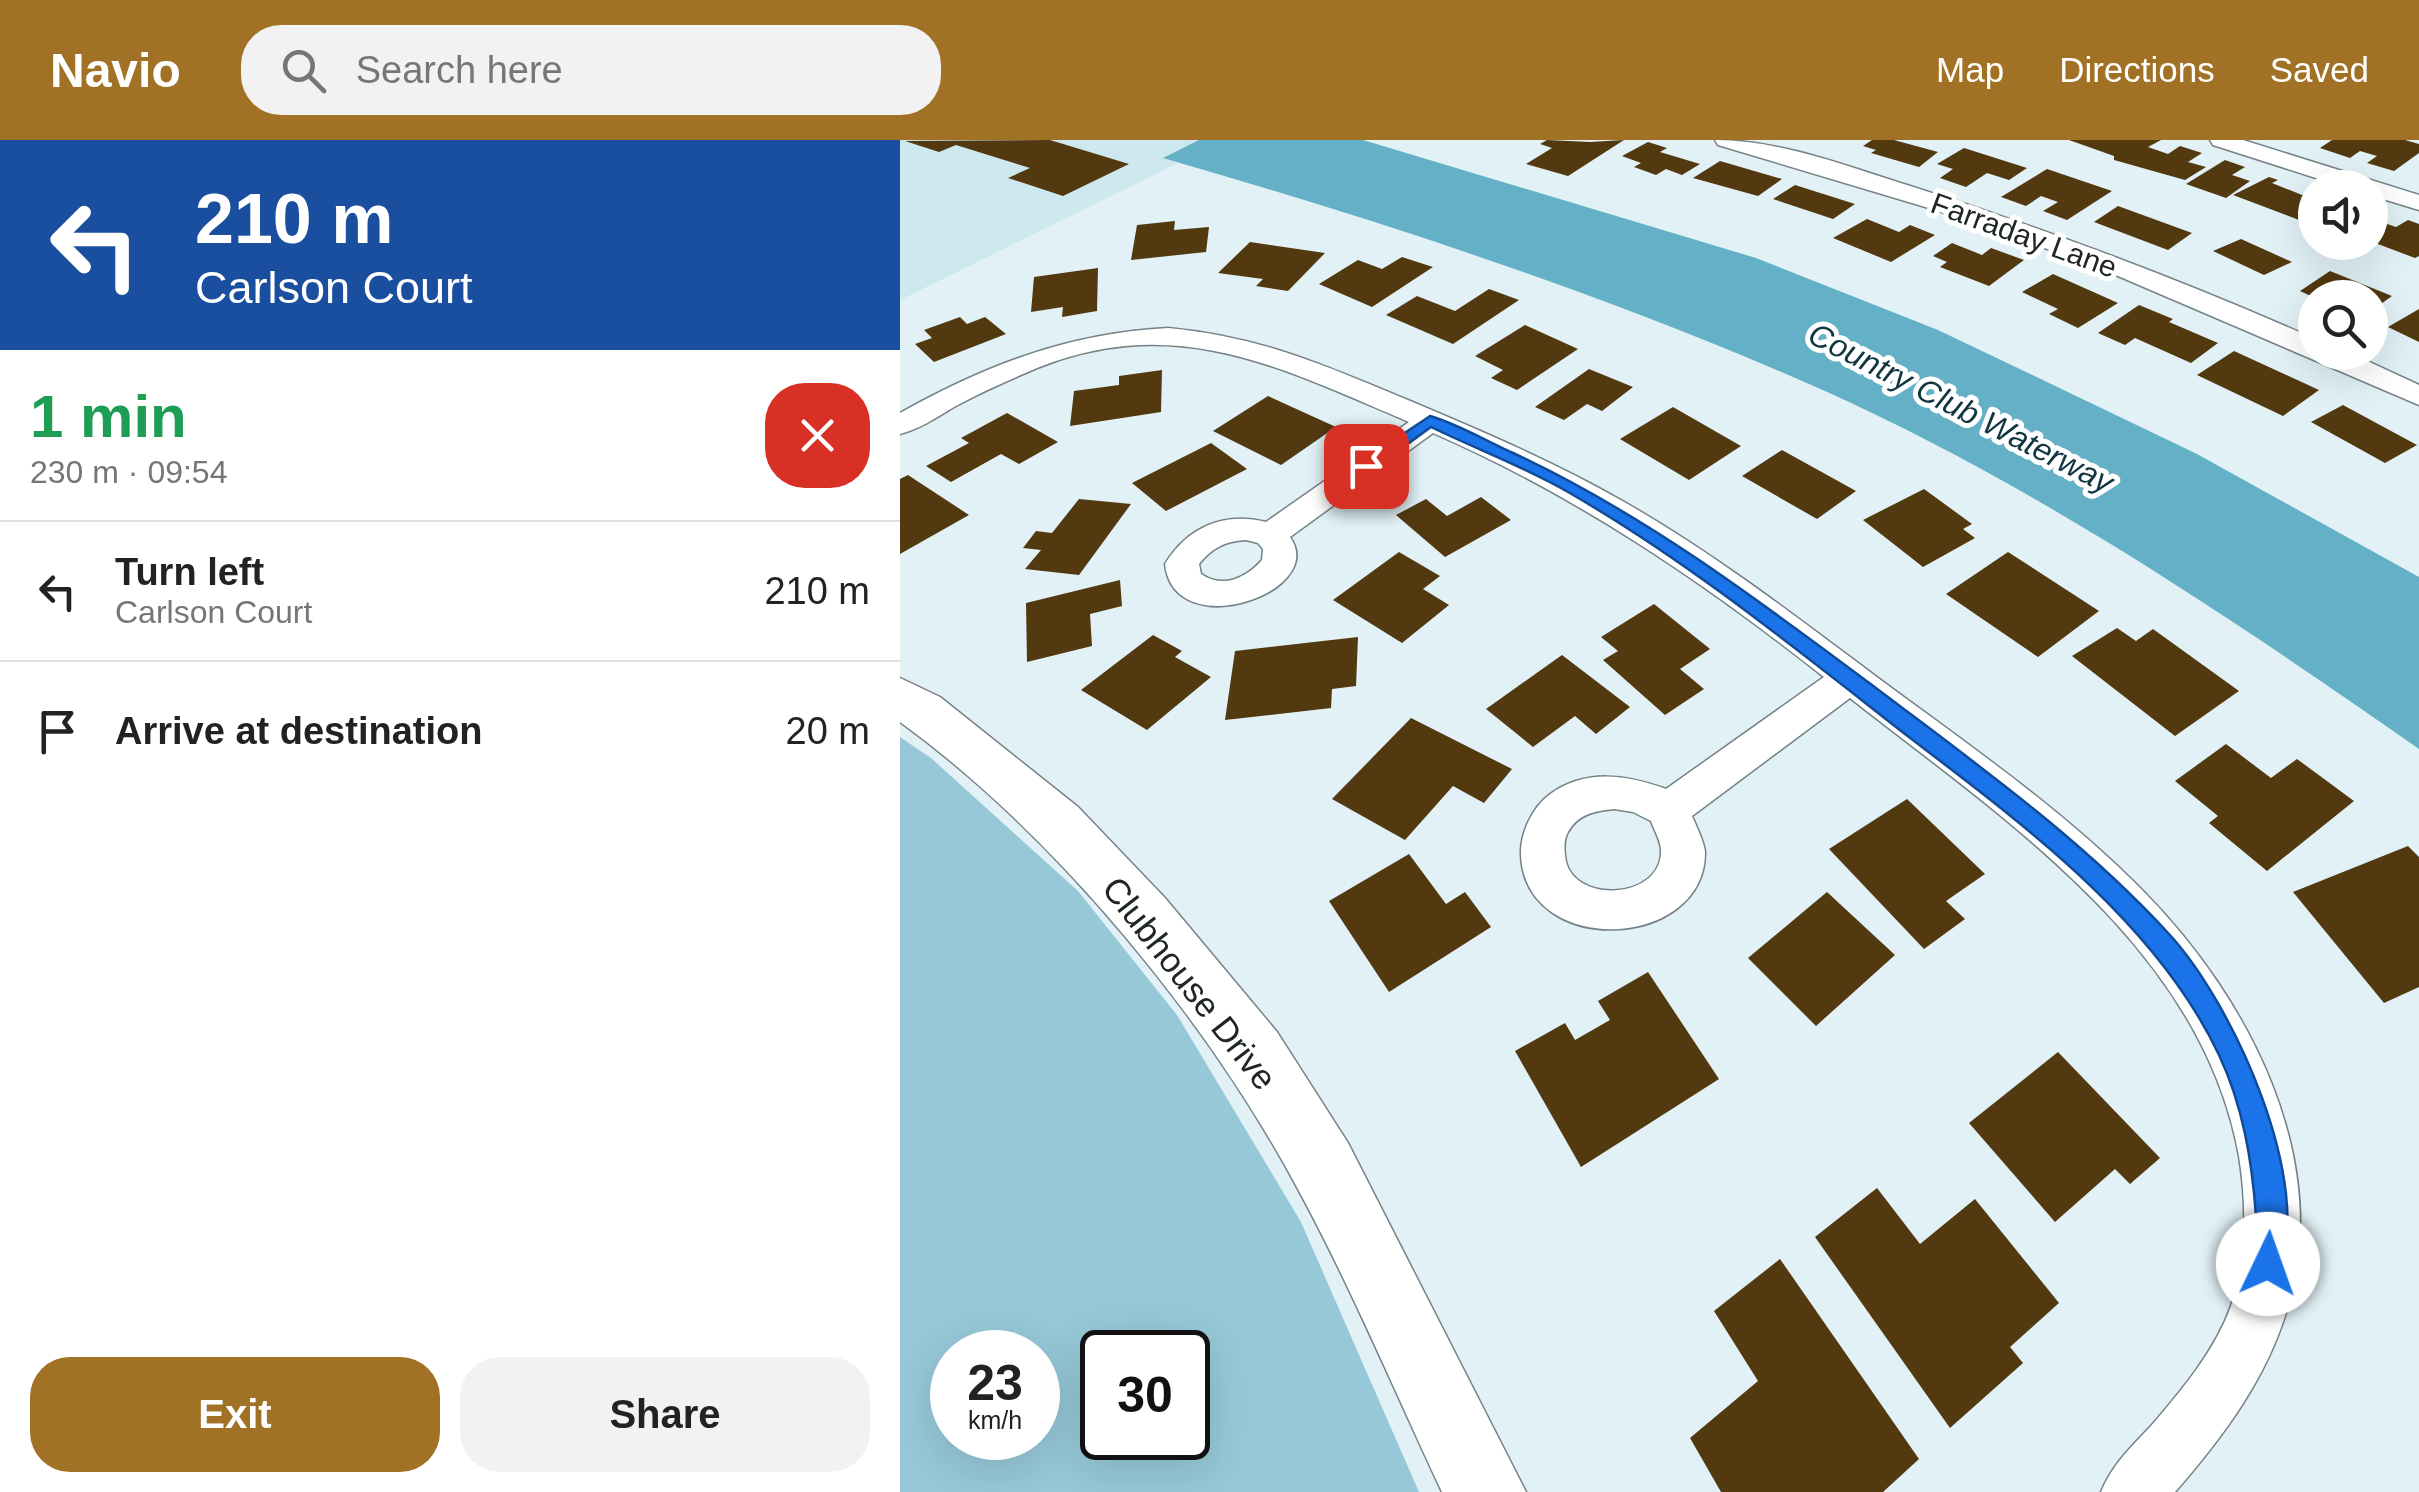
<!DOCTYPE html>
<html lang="en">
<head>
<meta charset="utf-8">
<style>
  :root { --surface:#fff; --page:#f2f2f2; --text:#222; --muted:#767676; --line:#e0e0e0; --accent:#a17225 }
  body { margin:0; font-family:Helvetica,sans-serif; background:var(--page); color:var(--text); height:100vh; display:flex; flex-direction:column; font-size:38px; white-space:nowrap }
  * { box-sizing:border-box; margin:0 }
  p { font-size:32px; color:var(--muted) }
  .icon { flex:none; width:55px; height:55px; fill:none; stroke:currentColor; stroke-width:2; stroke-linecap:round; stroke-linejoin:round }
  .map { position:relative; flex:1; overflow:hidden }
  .side { display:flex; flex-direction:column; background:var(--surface); width:900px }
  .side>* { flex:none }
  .hud { background:#1a4fa0; color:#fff; overflow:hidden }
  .controls { position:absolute; left:1398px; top:30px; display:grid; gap:20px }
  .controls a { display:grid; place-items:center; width:90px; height:90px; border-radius:50%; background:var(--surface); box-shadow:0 10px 40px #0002; font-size:50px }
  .speed { position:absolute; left:30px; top:1190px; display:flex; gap:20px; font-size:50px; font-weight:700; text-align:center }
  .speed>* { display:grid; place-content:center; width:130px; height:130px; border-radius:50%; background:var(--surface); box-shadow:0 10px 40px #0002; line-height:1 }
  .speed small { font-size:25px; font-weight:400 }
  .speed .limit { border:5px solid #111; border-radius:15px; background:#fff; color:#111 }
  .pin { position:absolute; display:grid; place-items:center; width:85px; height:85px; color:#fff; margin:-42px; border-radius:20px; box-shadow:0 5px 15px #0006 }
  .me { position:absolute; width:110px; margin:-55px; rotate:3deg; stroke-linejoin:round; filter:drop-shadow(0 0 8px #0008) }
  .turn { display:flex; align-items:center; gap:35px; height:210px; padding:0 30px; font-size:45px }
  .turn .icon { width:130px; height:130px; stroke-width:2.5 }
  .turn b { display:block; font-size:70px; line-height:85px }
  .round { display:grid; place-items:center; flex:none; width:105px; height:105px; border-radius:40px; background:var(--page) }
  .headline { display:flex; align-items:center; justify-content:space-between; height:170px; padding:0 30px }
  h1 { font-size:60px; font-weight:700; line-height:75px; color:#1e9e55 }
  .action { display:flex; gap:20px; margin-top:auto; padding:20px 30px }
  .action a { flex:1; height:115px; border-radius:40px; background:var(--accent); color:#fff; font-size:40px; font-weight:700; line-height:115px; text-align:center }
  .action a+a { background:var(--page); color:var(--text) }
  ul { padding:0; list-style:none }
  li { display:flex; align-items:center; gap:30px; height:140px; padding:0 30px; border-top:2px solid var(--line) }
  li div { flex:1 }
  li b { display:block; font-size:38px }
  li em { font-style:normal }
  header { display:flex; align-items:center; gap:60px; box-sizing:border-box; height:140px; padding:0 50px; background:var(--accent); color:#fff }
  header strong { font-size:48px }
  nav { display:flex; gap:55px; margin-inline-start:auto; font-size:35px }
  .search { width:700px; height:90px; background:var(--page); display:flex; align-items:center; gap:25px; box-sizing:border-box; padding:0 35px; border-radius:40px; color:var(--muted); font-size:38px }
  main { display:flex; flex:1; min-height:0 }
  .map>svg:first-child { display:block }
  .built { fill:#cee8ef }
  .green { fill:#96c8d7; fill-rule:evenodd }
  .water { fill:#64b0c6 }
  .building { fill:#523910 }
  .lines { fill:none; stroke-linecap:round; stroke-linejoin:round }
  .street-casing { stroke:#758388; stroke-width:3 }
  .secondary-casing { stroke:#758388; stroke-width:3 }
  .street { fill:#fff; fill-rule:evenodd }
  .secondary { fill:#fff; fill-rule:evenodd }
  .route { fill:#1a73e8; stroke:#114b97; stroke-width:2.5 }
  .labels { text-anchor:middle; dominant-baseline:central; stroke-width:10; stroke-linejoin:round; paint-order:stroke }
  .far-street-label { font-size:30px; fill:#202628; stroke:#fff }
  .far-water-label { font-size:32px; font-style:italic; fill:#113640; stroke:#fff }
  .street-label { font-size:35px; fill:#202628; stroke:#fff }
</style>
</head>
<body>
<header>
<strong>Navio</strong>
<div class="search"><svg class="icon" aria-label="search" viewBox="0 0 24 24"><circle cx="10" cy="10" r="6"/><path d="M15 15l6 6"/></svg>Search here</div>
<nav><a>Map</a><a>Directions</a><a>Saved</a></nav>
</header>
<main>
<section class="side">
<div class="hud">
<div class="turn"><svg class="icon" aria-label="left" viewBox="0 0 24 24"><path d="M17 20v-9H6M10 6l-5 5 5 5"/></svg><div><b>210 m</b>Carlson Court</div></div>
</div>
<div class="headline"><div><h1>1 min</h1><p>230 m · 09:54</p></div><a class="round" style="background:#d93025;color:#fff"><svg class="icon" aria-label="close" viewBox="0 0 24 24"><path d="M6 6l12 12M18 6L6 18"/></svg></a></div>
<ul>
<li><svg class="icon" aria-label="left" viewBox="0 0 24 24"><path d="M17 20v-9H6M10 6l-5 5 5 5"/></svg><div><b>Turn left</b><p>Carlson Court</p></div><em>210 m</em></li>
<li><svg class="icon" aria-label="arrive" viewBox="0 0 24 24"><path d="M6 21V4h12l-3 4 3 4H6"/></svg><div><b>Arrive at destination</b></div><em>20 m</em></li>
</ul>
<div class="action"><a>Exit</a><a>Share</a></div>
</section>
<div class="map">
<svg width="1519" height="1352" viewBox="0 0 1519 1352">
  <rect width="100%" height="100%" fill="#e1f1f6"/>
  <path class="built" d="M 0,0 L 299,0 L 264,18 L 278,23 L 0,160 Z"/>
  <path class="green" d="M 0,597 L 31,618 L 178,751 L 277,875 L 401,1082 L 519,1352 L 0,1352 ZM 52,1212 L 138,1212 L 138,1298 L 52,1298 ZM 202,1212 L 288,1212 L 288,1298 L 202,1298 Z"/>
  <path class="water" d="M 299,0 L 463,0 L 856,118 L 1038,190 L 1147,242 L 1297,314 L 1519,437 L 1519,609 C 1330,477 1136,346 925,251 C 711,156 488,83 263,18 Z"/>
  <path class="building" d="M 150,0 L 229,24 L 163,56 L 108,38 L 130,28 L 56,5 L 39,12 L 5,1 Z
    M 647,0 L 690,2 L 724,0 L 668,36 L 626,24 L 652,8 L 640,4 Z
    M 972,0 L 994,0 L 1038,12 L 1019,27 L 971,13 L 976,10 L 963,6 Z
    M 1169,0 L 1261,0 L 1248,7 L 1268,14 L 1280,6 L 1302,13 L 1288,22 L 1306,27 L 1285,40 L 1214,20 L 1214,16 Z
    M 1432,0 L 1505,0 L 1519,4 L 1519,13 L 1494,31 L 1467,23 L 1477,16 L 1460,11 L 1450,18 L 1420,8 Z
    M 748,2 L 767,8 L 760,12 L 800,24 L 782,35 L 766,29 L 756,35 L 734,27 L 741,23 L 722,16 Z
    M 1064,8 L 1127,28 L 1109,40 L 1087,33 L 1066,47 L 1040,38 L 1053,29 L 1037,24 Z
    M 1325,20 L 1345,27 L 1332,35 L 1350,41 L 1326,58 L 1286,44 Z
    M 820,21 L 882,39 L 858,56 L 793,38 Z
    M 1147,29 L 1212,51 L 1167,80 L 1143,71 L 1158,62 L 1141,56 L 1126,66 L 1101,57 Z
    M 1369,37 L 1378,40 L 1372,43 L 1402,55 L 1415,48 L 1415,86 L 1333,55 Z
    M 895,45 L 955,64 L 933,79 L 873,59 Z
    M 1218,66 L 1292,93 L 1268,110 L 1194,82 Z
    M 1470,78 L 1496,87 L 1508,80 L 1519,84 L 1519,116 L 1515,118 L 1470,101 Z
    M 967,79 L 999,92 L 1010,85 L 1035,95 L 991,122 L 933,98 Z
    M 275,81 L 274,90 L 309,87 L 306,112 L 231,120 L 237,85 Z
    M 1341,99 L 1392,122 L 1364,135 L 1313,111 Z
    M 350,102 L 425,113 L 388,151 L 356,146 L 363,139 L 318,133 Z
    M 1052,103 L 1082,115 L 1091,108 L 1124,120 L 1089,146 L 1040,127 L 1047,122 L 1033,116 Z
    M 502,117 L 533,127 L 472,167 L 419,144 L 458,120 L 482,129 Z
    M 198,128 L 197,171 L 162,177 L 163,167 L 131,172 L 134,137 Z
    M 1430,131 L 1492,156 L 1470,172 L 1470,158 L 1415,158 L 1400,151 Z
    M 1153,134 L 1218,163 L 1178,188 L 1149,174 L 1158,169 L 1122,152 Z
    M 589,149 L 619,160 L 553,204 L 486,175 L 517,156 L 555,171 Z
    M 1239,165 L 1273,179 L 1269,182 L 1318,203 L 1291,223 L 1235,198 L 1225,205 L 1198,193 Z
    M 1519,169 L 1519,202 L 1488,187 Z
    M 60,177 L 67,184 L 85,177 L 106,194 L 34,222 L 15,204 L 32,198 L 24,190 Z
    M 625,185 L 678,209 L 617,250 L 591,238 L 603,230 L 575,216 Z
    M 1334,211 L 1419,250 L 1383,276 L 1297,235 Z
    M 689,229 L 733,247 L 702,271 L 687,264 L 664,280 L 635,267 Z
    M 262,230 L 261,272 L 170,286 L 174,251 L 219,245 L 219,236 Z
    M 368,256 L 436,287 L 381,325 L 313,291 Z
    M 1443,265 L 1517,305 L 1485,323 L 1411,282 Z
    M 773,267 L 841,306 L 789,340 L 720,299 Z
    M 107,273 L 158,302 L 119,324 L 101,314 L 51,342 L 26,326 L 69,303 L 61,298 Z
    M 311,303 L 347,329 L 266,371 L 232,343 Z
    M 882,310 L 956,351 L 917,379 L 842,336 Z
    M 8,335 L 69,375 L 0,414 L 0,339 Z
    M 1024,349 L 1072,384 L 1063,389 L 1075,398 L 1023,427 L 963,380 Z
    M 581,357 L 611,380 L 545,417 L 496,375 L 526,359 L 547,376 Z
    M 179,359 L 231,364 L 179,435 L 125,429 L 141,410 L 123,408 L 136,391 L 152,393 Z
    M 499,412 L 540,436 L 523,449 L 549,465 L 502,503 L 433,460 Z
    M 1108,412 L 1199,471 L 1138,517 L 1046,454 Z
    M 220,440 L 222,466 L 190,474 L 192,506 L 127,522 L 126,463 Z
    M 754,464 L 810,509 L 780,529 L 804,549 L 765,575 L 703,520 L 718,511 L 701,497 Z
    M 1217,488 L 1236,501 L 1253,489 L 1339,551 L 1275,596 L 1172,516 Z
    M 253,495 L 282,511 L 275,517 L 311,537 L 247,590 L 181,550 Z
    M 458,497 L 456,546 L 432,549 L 431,568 L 325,580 L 335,511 Z
    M 662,515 L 730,567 L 696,594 L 675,576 L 633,607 L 586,569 Z
    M 511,578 L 612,629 L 584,663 L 553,646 L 505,700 L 432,659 Z
    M 1326,604 L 1371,638 L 1397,619 L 1454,661 L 1367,731 L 1309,683 L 1318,676 L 1275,641 Z
    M 1007,659 L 1085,734 L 1046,761 L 1065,779 L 1024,809 L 929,709 Z
    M 1508,706 L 1519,717 L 1519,847 L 1484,863 L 1393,752 Z
    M 509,714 L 546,764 L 565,752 L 591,787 L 489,852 L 429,761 Z
    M 927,752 L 995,815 L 916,886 L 848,818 Z
    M 748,832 L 819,939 L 681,1027 L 615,911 L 665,883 L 675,900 L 710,880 L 698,861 Z
    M 1158,912 L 1260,1018 L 1230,1044 L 1215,1029 L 1155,1082 L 1069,983 Z
    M 977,1048 L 1020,1104 L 1075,1059 L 1159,1163 L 1110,1207 L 1123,1223 L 1050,1288 L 915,1097 Z
    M 880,1119 L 1019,1319 L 983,1352 L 821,1352 L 790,1298 L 858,1241 L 814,1171 Z"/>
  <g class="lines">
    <defs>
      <path id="street" d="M 815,0 C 880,0 946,26 1007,45 C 1146,89 1282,140 1415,199 L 1415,212 L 1448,212 L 1519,245 L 1519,265 L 1190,124 L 1042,72 L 818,5 Z
        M 1310,0 L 1343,0 L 1519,55 L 1519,70 L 1470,55 L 1470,48 L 1447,48 L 1313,5 Z
        M 268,188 C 360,197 419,223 503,258 C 579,290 655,322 726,363 C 813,413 894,475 974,535 C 1067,604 1164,670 1245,753 C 1347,857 1432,1017 1388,1166 C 1368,1237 1323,1297 1275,1352 L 1201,1352 C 1212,1325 1231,1307 1251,1286 C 1281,1251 1315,1211 1331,1166 C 1347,1118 1347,1066 1339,1016 C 1301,807 1105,680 950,558 L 792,676 C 796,686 804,701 805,712 C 806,810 625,819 621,715 C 620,694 632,668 649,655 C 685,628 727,635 766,649 L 924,537 C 801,440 677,356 533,293 L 390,397 C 429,452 274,506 265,424 C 287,388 323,371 366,382 L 509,282 C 382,228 276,172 137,228 C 109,240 81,252 54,267 C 37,277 20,289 0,294 L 0,273 C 86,225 169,193 268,188 ZM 346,400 L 358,403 L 363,409 L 362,420 C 346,438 323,449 301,434 L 299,424 C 312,408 325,401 346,400 ZM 714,669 L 733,672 L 751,681 C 754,690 761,701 761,710 C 763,761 668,765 665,715 C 664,707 664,699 668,692 C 678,674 695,671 714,669 Z"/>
      <path id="secondary" d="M 0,538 L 40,557 L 178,667 L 265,758 L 377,892 L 448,1003 L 626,1352 L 542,1352 C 495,1252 452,1149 399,1051 C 309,882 156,695 0,582 Z"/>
    </defs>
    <use href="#street" class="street-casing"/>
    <use href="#secondary" class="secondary-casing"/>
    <use href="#street" class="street"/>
    <use href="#secondary" class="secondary"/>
  </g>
  <path class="route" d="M 530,276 C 558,284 586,301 613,313 C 742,373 854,457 968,542 C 1072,621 1180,697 1269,794 C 1332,862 1416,1044 1378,1135 L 1368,1139 L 1357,1135 C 1350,1117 1357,1095 1356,1076 C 1352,1020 1343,966 1319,915 C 1256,781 1120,682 1005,594 C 896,509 788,421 668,352 C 625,327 576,309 531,287 L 472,330 L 460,330 L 460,323 Z"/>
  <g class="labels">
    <g class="far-street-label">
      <text transform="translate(1124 95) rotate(20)">Farraday Lane</text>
    </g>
    <g class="far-water-label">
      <text transform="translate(1061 268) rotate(27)">Country Club Waterway</text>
    </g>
    <g class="street-label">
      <text transform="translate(290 843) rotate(52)">Clubhouse Drive</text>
    </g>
  </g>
</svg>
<div class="controls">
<a><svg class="icon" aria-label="sound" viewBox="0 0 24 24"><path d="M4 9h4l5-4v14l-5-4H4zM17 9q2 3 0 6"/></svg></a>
<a><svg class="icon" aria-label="search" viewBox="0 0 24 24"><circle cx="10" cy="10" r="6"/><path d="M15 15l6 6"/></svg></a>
</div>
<div class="speed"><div>23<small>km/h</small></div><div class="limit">30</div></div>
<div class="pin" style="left:466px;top:326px;background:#d93025"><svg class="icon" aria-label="arrive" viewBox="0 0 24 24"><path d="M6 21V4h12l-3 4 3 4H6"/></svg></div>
<svg class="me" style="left:1368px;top:1124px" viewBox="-20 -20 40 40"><circle r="19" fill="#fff"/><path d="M0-13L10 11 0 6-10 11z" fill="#1a73e8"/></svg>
</div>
</main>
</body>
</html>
